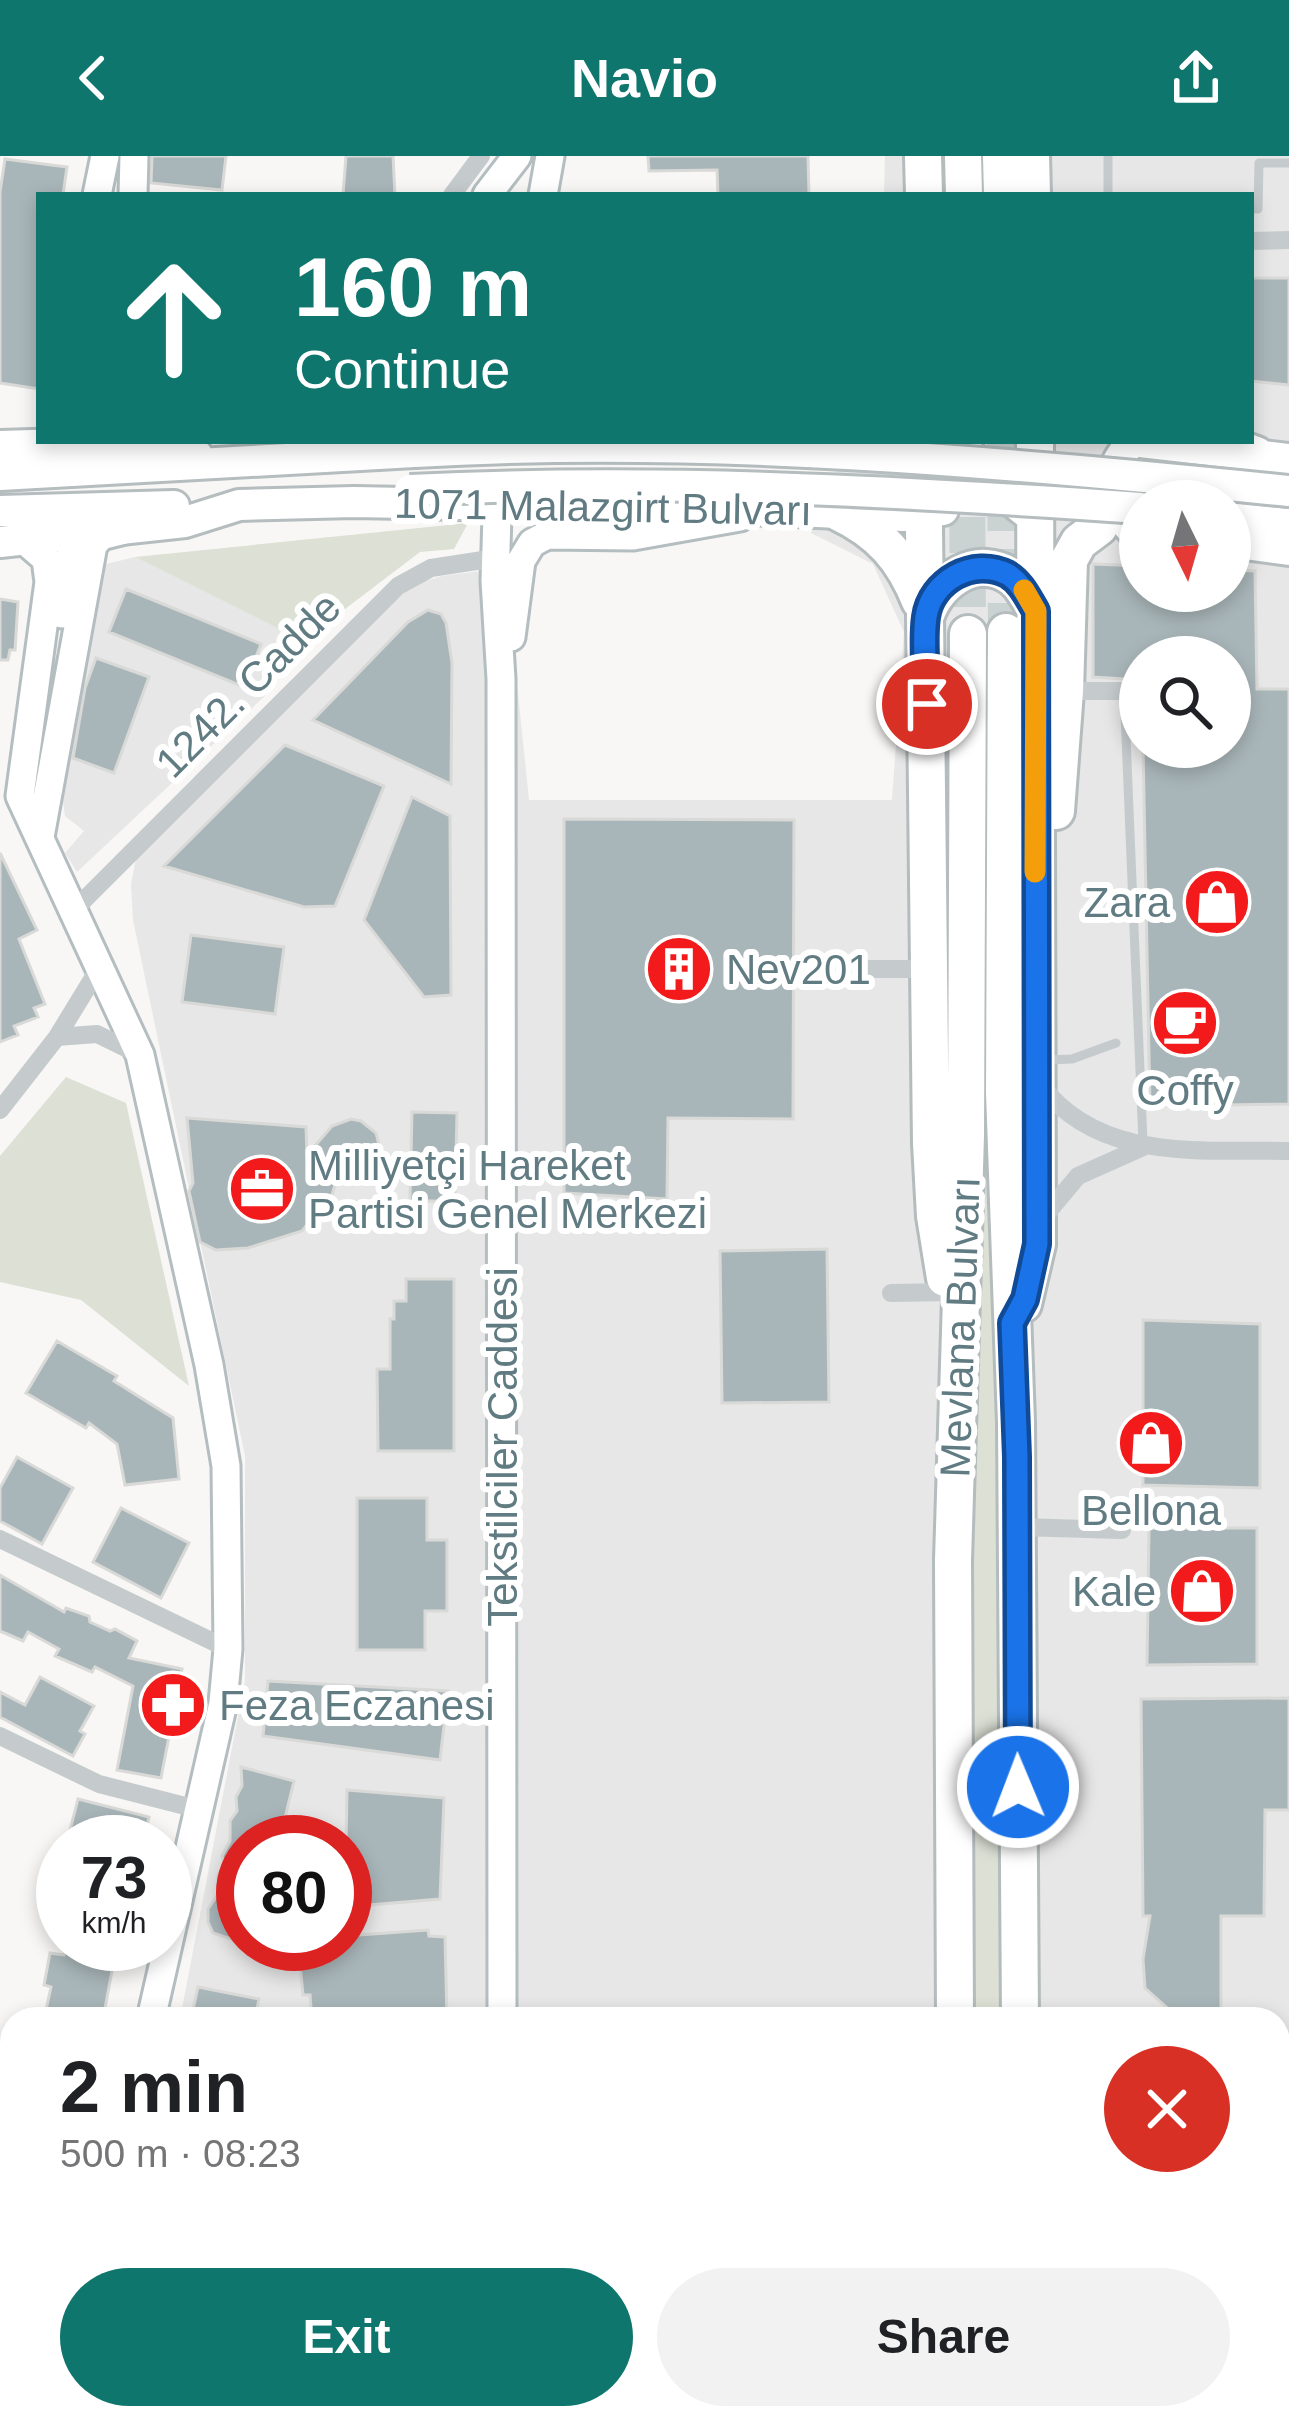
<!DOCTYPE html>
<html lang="en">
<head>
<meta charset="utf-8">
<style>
  :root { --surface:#fff; --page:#f2f2f2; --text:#202124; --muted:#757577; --accent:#0f766e }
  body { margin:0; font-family:Arial,sans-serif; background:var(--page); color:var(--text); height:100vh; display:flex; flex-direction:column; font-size:45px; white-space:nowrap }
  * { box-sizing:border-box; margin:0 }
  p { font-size:39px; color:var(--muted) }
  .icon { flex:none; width:66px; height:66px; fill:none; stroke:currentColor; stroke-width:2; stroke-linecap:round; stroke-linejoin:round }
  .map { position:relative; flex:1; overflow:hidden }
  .side { position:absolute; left:0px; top:1851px; width:1290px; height:423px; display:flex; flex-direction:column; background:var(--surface); border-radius:36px 36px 0 0; box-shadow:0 6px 18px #0003 }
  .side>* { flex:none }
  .top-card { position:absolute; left:36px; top:36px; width:1218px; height:252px; border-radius:0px; box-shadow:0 6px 18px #0003; background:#0f766e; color:#fff; overflow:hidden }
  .needle { width:78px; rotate:175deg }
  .buttons { position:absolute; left:1119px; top:324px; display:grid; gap:24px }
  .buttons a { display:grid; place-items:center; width:132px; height:132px; border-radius:50%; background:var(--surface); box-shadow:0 6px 18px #0003; font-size:60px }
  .speed { position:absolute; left:36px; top:1659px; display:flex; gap:24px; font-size:60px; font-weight:700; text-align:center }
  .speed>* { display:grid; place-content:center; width:156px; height:156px; border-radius:50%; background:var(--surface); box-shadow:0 6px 18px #0003; line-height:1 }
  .speed small { font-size:30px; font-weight:400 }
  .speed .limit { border:18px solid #d22; background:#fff; color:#111 }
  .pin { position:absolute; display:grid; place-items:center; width:102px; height:102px; color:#fff; margin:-51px; border:6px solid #fff; border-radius:50%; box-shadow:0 3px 12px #0007 }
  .me { position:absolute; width:132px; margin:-66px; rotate:359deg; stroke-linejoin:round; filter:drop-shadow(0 0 9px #0008) }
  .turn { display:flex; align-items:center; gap:42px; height:252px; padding:0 60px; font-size:54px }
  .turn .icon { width:156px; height:156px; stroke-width:2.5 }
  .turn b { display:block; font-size:84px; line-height:102px }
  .round { display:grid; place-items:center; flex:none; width:126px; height:126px; border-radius:63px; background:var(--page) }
  .summary { display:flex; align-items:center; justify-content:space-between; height:204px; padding:0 60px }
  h1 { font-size:72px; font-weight:800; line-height:90px }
  .primary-button { display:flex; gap:24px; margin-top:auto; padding:24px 60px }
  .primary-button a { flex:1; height:138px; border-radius:72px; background:var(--accent); color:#fff; font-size:48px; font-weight:800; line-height:138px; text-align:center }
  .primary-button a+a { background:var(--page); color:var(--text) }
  header { display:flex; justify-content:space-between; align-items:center; height:156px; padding:0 60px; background:var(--accent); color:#fff; font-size:54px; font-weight:800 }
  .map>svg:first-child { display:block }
  .built { fill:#e6e7e6; fill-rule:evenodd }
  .green { fill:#dce0d5 }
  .building { fill:#a9b6b9; stroke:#d9d9d7; stroke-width:3 }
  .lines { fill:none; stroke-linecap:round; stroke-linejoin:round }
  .highway-tunnel { stroke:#cad2d2; stroke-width:36; stroke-dasharray:36 18; stroke-linecap:butt }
  .secondary-casing { stroke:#b4bec0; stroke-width:33 }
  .primary-casing { stroke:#b5bdbf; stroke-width:36 }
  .highway-casing { stroke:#b5bcbd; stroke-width:42 }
  .lane { stroke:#c5cbcd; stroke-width:9 }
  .street { stroke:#c5cbcd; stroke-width:18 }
  .secondary { stroke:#fff; stroke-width:27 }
  .primary { stroke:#fff; stroke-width:30 }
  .highway { stroke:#fff; stroke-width:36 }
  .primary-bridge-casing { stroke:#b5bdbf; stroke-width:36; stroke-linecap:butt }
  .primary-bridge { stroke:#fff; stroke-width:30 }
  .route-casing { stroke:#114b97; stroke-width:30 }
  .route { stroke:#1a73e8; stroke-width:21 }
  .slow { stroke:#f59e0b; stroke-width:21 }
  .labels { text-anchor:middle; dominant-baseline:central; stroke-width:12; stroke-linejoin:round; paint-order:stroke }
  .street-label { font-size:42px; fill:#607b82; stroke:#fff }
  .poi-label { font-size:42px; fill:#607b82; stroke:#fff; text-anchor:start }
</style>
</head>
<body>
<header><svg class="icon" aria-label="back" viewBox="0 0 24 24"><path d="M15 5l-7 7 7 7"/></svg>Navio<svg class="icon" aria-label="share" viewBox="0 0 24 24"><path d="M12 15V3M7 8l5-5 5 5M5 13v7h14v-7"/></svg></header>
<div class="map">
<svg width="1289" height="2272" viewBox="0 0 1289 2272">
  <rect width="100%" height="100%" fill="#f8f7f5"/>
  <path class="built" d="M 885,0 L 1289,0 L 1289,2272 L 131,2272 L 131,2262 L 1278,2262 L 1278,1863 L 180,1863 L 245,1524 L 245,1300 L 133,764 L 131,728 L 139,687 L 412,429 L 442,420 L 505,412 L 529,644 L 892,644 L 904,476 L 873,408 L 811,377 L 848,285 L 1251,285 L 1251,39 L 884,39 ZM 1140,345 L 1230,345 L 1230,435 L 1140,435 ZM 1140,501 L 1230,501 L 1230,591 L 1140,591 ZM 243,1686 L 345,1686 L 345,1788 L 243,1788 Z
    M 135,401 L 303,485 L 270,535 L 77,716 L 65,697 L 84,675 L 65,660 L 61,630 L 102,409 Z"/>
  <path class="green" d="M 468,367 L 454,393 L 420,396 L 303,485 L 135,401 Z
    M 66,921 L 126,947 L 189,1230 L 81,1144 L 0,1126 L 0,1000 Z
    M 981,996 L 987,996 L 1000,1306 L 1002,1863 L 971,1863 L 968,1480 Z
    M 0,2192 L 12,2192 L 12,2262 L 86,2262 L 87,2272 L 0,2269 Z"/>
  <path class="building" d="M 152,0 L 226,0 L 222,34 L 151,27 Z
    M 346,0 L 393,0 L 395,39 L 343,39 Z
    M 648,0 L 808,0 L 809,39 L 718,39 L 717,14 L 649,15 Z
    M 5,3 L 67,11 L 63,39 L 39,39 L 39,233 L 0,227 L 0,36 Z
    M 1251,122 L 1289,122 L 1289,229 L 1251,225 Z
    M 1093,408 L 1140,410 L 1140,435 L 1230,435 L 1230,414 L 1255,415 L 1257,533 L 1289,533 L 1289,948 L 1150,950 L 1143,591 L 1230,591 L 1230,501 L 1140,501 L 1140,524 L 1093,521 Z
    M 126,433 L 261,488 L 244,531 L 109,476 Z
    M 0,443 L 18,446 L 15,494 L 10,494 L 8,504 L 0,504 Z
    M 428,454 L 441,458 L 446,467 L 452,507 L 451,628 L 313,564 L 408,466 Z
    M 96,502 L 149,521 L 114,617 L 73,602 L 85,532 Z
    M 285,589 L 384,630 L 335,750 L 304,751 L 164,710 Z
    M 412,641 L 450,660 L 451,839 L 424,841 L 364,764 Z
    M 564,663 L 794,664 L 793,963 L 668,962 L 667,1043 L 564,1037 Z
    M 0,697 L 37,774 L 19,783 L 45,848 L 34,852 L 38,861 L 14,870 L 18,879 L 0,886 Z
    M 191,779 L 284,791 L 275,858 L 182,846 Z
    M 412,956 L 457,957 L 455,1046 L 410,1044 Z
    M 187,962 L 306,971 L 307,999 L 332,970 L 351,963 L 361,965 L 376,977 L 381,997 L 372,1014 L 364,1020 L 337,1022 L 332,1039 L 302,1075 L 248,1092 L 216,1094 L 200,1086 L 189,1035 L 193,1027 Z
    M 827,1093 L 829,1246 L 722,1247 L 720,1095 Z
    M 406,1123 L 454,1123 L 454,1295 L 378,1295 L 377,1213 L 390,1213 L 390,1163 L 394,1163 L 394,1145 L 406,1145 Z
    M 1143,1164 L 1260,1168 L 1260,1332 L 1143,1329 Z
    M 57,1185 L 117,1220 L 114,1225 L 173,1262 L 179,1323 L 125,1329 L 117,1288 L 89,1267 L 86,1272 L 26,1237 Z
    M 17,1301 L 73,1332 L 42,1388 L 0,1365 L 0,1332 Z
    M 357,1342 L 427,1342 L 427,1384 L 447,1384 L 447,1455 L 425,1455 L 425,1494 L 357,1494 Z
    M 121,1352 L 189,1387 L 161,1442 L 93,1406 Z
    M 1149,1372 L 1257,1372 L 1257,1508 L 1147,1509 Z
    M 0,1419 L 64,1456 L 66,1452 L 89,1460 L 90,1466 L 110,1475 L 115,1473 L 137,1485 L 129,1502 L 182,1513 L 161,1622 L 117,1614 L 133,1530 L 95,1511 L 92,1516 L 55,1500 L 59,1493 L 28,1476 L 23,1485 L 0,1475 Z
    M 40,1521 L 94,1550 L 80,1575 L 85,1578 L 73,1600 L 0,1561 L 0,1536 L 25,1549 Z
    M 268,1525 L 448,1535 L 440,1604 L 263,1580 Z
    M 1289,1542 L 1289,1654 L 1265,1654 L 1264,1760 L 1221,1760 L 1221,1863 L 1192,1863 L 1173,1857 L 1145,1832 L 1143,1803 L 1150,1760 L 1143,1760 L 1141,1543 Z
    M 241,1611 L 294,1625 L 279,1686 L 243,1686 L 243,1787 L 213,1777 L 208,1766 L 208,1753 L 218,1738 L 218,1719 L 225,1710 L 222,1700 L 230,1685 L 230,1665 L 237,1655 L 236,1641 L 242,1630 Z
    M 347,1634 L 444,1642 L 440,1743 L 345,1751 Z
    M 78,1643 L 149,1661 L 143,1686 L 67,1686 Z
    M 428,1774 L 429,1780 L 445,1781 L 447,1863 L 312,1863 L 310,1839 L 303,1839 L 300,1808 L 308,1808 L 306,1788 L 345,1788 L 345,1780 Z
    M 67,1788 L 117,1788 L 103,1863 L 44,1863 L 51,1831 L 44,1829 L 50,1797 L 64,1799 Z
    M 198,1831 L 259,1843 L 255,1863 L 191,1863 Z"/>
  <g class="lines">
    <path class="highway-tunnel" d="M 1005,285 L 1006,476
      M 967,307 L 968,478"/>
    <defs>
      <path id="secondary" d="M 97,39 L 105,0
        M 133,39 L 134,0
        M 487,39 L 517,0
        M 543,39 L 550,0
        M 497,359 L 495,425 L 501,523 L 502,1863
        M 24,384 L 46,403 L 49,426 L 20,640 L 140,899 L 209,1209 L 226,1310 L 228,1493 L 223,1547 L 151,1863
        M 62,458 L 71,397
        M 511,481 L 521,405 L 532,387 L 547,379 L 633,380 L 740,361
        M 40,681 L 93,389 L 101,380 L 121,375
        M 108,2262 L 108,2272
        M 502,2262 L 502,2272"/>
      <path id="primary" d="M 1132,285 L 1289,303
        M 0,290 L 130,286 L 197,299
        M 1124,296 C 1104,323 1109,351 1132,374
        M 0,319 L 414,296
        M 0,355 L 174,350
        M 1230,362 L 1289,368
        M 0,386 L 185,366 L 239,349 L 354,346 L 774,354 L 904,360 L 943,354
        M 1230,386 L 1289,394"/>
      <path id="highway" d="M 923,0 L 924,39
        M 963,0 L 964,39
        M 1001,0 L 1002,39
        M 1031,0 L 1032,39
        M 923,285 L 931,987 L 935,1060 L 945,1122
        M 952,285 L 995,328 L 1033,358
        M 1219,285 L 1256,299
        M 838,356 C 880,376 903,402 920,445
        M 926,459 C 938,424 978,396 1013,422 C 1024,431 1030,444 1036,455
        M 1006,476 L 1004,936 L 1016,1266 L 1020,1863
        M 1056,655 L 1065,535 L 1069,404 L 1079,386 L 1099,371
        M 1023,1148 L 1037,1088 L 1035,285
        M 955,1863 L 953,1404 L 966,979 L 968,478
        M 958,2262 L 958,2272
        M 1022,2272 L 1022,2262"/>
    </defs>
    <use href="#secondary" class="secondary-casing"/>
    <use href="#primary" class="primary-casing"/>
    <use href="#highway" class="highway-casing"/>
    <path class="lane" d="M 1108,39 L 1108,0
      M 1251,53 L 1258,53 L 1259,7 L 1289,7
      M 1124,535 L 1143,986
      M 1046,904 L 1072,903 L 1116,887"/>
    <path class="street" d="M 452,39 L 481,0
      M 1251,85 L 1289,84
      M 1065,535 L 1124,535
      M 75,753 L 398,430 L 431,412 L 496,402
      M 867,813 L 929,813
      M 57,881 L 97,878 L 140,899
      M 1040,928 C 1099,1007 1200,993 1289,995
      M 0,954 L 57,881 L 101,809
      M 1042,1063 L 1078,1020 L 1143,991
      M 891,1137 L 949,1136
      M 1018,1371 L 1122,1374
      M 0,1383 L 228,1493
      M 0,1580 L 99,1628 L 201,1654
      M 0,1971 L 12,1973"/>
    <use href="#secondary" class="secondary"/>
    <use href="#primary" class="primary"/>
    <use href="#highway" class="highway"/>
    <defs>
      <path id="primary-bridge" d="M 414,296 C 706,279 998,306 1289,335
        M 410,334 C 655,322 896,335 1140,352"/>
    </defs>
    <use href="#primary-bridge" class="primary-bridge-casing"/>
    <use href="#primary-bridge" class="primary-bridge"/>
  </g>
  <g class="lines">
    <defs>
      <path id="route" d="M 927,548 C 927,520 922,489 926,461 C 931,425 973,401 1007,418 C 1021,426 1028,442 1036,455 L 1037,1088 L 1025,1143 L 1012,1167 L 1017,1301 L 1018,1631"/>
    </defs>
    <use href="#route" class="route-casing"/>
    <use href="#route" class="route"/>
    <path class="slow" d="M 1024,434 L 1036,455 L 1035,716"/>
  </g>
  <defs>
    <symbol id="shop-disc" viewBox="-11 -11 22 22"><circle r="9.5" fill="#f21a1b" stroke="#fff"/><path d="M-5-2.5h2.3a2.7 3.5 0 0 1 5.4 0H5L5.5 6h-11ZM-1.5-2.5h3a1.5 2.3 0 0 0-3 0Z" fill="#fff"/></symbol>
    <symbol id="building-disc" viewBox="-11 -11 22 22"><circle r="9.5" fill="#f21a1b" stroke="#fff"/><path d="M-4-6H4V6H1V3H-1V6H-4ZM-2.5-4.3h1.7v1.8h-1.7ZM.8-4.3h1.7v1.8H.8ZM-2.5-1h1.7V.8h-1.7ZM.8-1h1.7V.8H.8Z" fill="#fff"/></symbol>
    <symbol id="cafe-disc" viewBox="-11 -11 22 22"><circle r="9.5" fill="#f21a1b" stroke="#fff"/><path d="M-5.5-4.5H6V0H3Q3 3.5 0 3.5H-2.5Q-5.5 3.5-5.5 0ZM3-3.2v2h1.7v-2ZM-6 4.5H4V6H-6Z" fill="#fff"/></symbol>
    <symbol id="office-disc" viewBox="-11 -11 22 22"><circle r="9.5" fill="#f21a1b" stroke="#fff"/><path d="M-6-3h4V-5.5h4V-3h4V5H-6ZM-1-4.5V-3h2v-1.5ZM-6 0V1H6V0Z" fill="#fff"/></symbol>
    <symbol id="pharmacy-disc" viewBox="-11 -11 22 22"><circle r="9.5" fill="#f21a1b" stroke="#fff"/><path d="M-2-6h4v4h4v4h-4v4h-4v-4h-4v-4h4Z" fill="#fff"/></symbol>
  </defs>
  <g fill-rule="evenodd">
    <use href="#shop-disc" x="1179" y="708" width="76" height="76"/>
    <use href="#building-disc" x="641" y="775" width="76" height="76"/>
    <use href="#cafe-disc" x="1147" y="829" width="76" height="76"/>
    <use href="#office-disc" x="224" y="995" width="76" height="76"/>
    <use href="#shop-disc" x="1113" y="1249" width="76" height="76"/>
    <use href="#shop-disc" x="1164" y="1397" width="76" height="76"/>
    <use href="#pharmacy-disc" x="135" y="1511" width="76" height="76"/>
  </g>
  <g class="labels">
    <g class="street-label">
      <text transform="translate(603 351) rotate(1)">1071 Malazgirt Bulvarı</text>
      <text transform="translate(248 529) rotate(-45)">1242. Cadde</text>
      <text transform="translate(960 1171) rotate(-88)">Mevlana Bulvarı</text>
      <text transform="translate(502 1291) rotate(-90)">Tekstilciler Caddesi</text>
    </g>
    <g class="poi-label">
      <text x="1170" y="746" text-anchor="end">Zara</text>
      <text x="726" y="813">Nev201</text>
      <text x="1185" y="934" text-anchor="middle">Coffy</text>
      <text x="308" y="1009">Milliyetçi Hareket<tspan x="308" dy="48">Partisi Genel Merkezi</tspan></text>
      <text x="1151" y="1354" text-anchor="middle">Bellona</text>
      <text x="1156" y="1435" text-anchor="end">Kale</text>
      <text x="219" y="1549">Feza Eczanesi</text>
    </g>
  </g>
</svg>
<div class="buttons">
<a><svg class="needle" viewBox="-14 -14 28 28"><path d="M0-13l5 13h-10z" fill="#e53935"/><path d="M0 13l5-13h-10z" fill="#757577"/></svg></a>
<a><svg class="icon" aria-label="search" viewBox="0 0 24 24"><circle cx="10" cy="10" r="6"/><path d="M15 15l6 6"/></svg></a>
</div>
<div class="speed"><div>73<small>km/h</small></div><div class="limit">80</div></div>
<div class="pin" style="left:927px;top:548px;background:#d93025"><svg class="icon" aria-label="arrive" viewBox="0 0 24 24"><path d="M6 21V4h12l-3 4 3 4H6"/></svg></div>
<svg class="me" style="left:1018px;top:1631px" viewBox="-20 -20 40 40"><circle r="17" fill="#1a73e8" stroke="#fff" stroke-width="3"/><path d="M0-11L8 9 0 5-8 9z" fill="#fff"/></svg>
<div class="top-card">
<div class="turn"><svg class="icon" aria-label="ahead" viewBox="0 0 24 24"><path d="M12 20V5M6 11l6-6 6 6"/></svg><div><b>160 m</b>Continue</div></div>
</div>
<section class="side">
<div class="summary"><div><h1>2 min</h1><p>500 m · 08:23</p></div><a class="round" style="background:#d93025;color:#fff"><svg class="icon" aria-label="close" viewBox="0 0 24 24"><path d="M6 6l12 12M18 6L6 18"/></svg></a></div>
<div class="primary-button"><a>Exit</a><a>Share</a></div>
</section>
</div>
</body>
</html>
